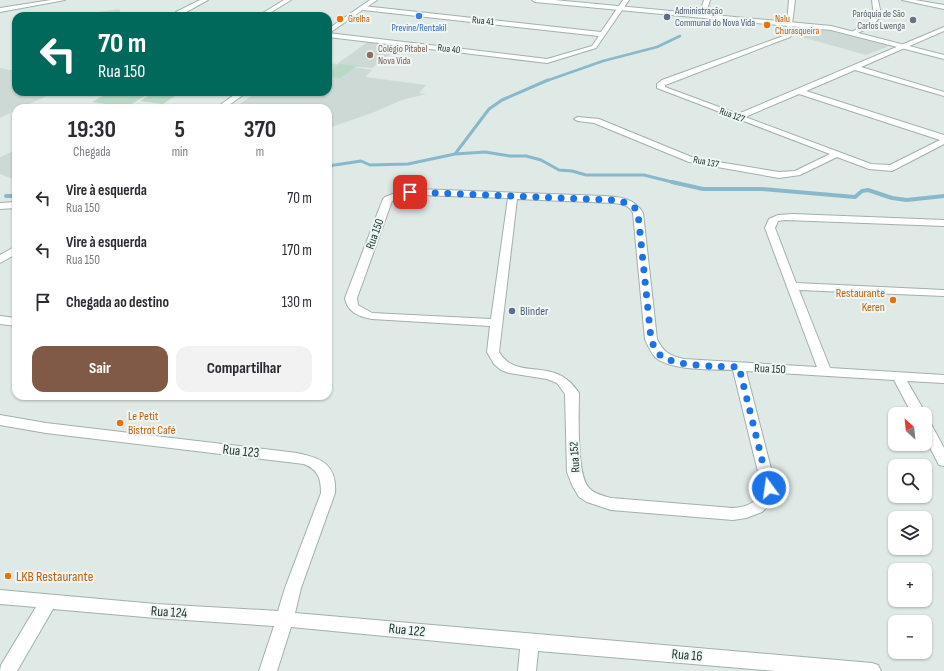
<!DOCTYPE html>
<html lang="pt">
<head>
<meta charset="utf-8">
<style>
  :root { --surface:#fff; --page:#f2f2f3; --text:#2b2b33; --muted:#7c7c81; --accent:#805a47 }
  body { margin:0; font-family:"Sofia Sans Condensed",sans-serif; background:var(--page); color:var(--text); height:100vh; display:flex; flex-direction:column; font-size:15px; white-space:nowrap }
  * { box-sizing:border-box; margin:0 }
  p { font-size:13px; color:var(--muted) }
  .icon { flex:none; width:22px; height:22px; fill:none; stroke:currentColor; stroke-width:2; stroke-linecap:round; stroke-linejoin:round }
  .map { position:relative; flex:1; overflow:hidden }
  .details { position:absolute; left:12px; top:104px; width:320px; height:296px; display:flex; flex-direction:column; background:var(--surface); border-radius:12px; box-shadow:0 1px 3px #0004 }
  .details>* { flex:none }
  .banner { position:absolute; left:12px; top:12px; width:320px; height:84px; border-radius:12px; box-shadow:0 1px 3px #0004; background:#00695c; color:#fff; overflow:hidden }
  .needle { width:26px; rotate:333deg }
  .tools { position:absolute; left:888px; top:407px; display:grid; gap:8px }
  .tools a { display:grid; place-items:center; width:44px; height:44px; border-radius:8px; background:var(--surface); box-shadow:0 1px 3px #0004; font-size:20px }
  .pin { position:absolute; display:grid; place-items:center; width:34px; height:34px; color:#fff; margin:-17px; border-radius:8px; box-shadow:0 2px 6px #0006 }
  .me { position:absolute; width:44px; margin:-22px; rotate:346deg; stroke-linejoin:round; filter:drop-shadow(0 0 3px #0008) }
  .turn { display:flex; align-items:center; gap:14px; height:84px; padding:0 20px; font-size:18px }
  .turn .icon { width:52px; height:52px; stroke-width:2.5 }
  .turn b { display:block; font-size:28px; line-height:34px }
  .eta { display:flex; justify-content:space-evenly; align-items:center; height:68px; text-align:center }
  .eta b { font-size:24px; font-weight:700; line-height:28px }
  .button { display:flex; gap:8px; margin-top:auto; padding:8px 20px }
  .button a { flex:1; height:46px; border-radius:12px; background:var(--accent); color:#fff; font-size:16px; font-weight:700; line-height:46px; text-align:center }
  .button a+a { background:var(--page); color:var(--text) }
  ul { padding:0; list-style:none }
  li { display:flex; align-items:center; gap:12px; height:52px; padding:0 20px }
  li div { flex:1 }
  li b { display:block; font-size:15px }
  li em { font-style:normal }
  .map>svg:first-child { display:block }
  .built { fill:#cdd9d5 }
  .green { fill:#b9d9c6 }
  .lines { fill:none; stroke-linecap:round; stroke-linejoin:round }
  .stream-far2 { stroke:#8ab8cb; stroke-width:2.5 }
  .stream-far1 { stroke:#8ab8cb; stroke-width:3 }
  .stream { stroke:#8ab8cb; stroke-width:4 }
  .street-casing { stroke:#a2b0ad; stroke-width:2 }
  .secondary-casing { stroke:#9fb4af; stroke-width:2 }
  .street { fill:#fff; fill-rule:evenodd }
  .secondary { fill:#fff; fill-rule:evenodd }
  .route { stroke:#1a73e8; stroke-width:7; stroke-dasharray:0 12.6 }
  .shop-dot { fill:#3f7fe0; stroke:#eff6f4; stroke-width:1.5 }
  .service-dot { fill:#5c6f8a; stroke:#eff6f4; stroke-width:1.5 }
  .food-dot { fill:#e8710a; stroke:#eff6f4; stroke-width:1.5 }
  .worship-dot { fill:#6b7280; stroke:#eff6f4; stroke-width:1.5 }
  .education-dot { fill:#8d6e63; stroke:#eff6f4; stroke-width:1.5 }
  .labels { text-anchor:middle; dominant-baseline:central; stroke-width:4; stroke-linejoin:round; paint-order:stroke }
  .far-service-label { font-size:10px; fill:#4e5e75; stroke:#eff6f4; text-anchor:start }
  .far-worship-label { font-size:10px; fill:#5b616d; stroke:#eff6f4; text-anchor:end }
  .far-food-label { font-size:10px; fill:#c56008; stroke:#eff6f4; text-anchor:start }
  .far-street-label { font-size:10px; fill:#213835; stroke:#eff6f4 }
  .far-shop-label { font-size:10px; fill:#366cbe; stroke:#eff6f4 }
  .far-education-label { font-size:10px; fill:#785e54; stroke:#eff6f4; text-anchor:start }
  .street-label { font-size:12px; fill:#213835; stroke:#eff6f4 }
  .food-label { font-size:12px; fill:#c56008; stroke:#eff6f4; text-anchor:end }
  .service-label { font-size:12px; fill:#4e5e75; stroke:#eff6f4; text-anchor:start }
  .near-street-label { font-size:14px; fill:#213835; stroke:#eff6f4 }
  .near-food-label { font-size:14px; fill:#c56008; stroke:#eff6f4; text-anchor:start }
</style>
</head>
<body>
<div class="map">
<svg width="944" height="671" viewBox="0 0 944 671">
  <rect width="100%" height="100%" fill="#dfe9e6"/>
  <path class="built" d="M 119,9 L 123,16 L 77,15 Z
    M 804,28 L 831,31 L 889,46 L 866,55 L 798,36 Z
    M 369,41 L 402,45 L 372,68 L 346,66 L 372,70 L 365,77 L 426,85 L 419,93 L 426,94 L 402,100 L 372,113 L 328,128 L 328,108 L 234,108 L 257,92 L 328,92 L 328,63 L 337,64 Z
    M 0,68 L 16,71 L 16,92 L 55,92 L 21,108 L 16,108 L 16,110 L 0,118 Z
    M 16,150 L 16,180 L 0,174 L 0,157 Z"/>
  <path class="green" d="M 340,64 L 357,66 L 341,78 L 328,77 L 328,73 Z
    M 110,92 L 151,92 L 127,107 L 92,102 Z
    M 154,92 L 181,92 L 163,104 L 140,101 Z"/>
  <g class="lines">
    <path class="stream-far2" d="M 546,81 L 603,61 L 657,47 L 680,36"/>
    <path class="stream-far1" d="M 455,154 L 489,109 L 502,100 L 548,80
      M 328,166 L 361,161 L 370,165 L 408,164 L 455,154 L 485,152 L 510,156 L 526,156 L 541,160 L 559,170 L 572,171 L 586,175 L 644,175 L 676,183"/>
    <path class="stream" d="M 672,182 L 703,189 L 762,189 L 855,197 L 862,191 L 868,190 L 892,198 L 907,200 L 944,196
      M 6,196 L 16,196"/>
    <defs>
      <path id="street" d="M 51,0 L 65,0 L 0,12 L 0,8 Z
        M 200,0 L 208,0 L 179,16 L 173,16 L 176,12 Z
        M 284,0 L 291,0 L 265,16 L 258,16 Z
        M 623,0 L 629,0 L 596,48 L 547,63 L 328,37 L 328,33 L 547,59 L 592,46 L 599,36 L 363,10 L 360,8 L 363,6 L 601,32 Z
        M 704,0 L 710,0 L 705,16 L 702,18 L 699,16 Z
        M 789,0 L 795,0 L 792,24 L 793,33 L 790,37 L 668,84 L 665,85 L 665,87 L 738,114 L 944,27 L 944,31 L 861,67 L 944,92 L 944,96 L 855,70 L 806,91 L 944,135 L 944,144 L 892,171 L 869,169 L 837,157 L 800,175 L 779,178 L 689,162 L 594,123 L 578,121 L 574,119 L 578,117 L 599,119 L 694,158 L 779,172 L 795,171 L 830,154 L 657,88 L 657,84 L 662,80 L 786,35 ZM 799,94 L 940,140 L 890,165 L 871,164 L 745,117 Z
        M 872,0 L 878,0 C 879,5 881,11 880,16 C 879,22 858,35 852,34 L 852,32 L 872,19 L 874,16 Z
        M 902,0 L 915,0 L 944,5 L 944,9 Z
        M 418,189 L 604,196 C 620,197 634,198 643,213 L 657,339 C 663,352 670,356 684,359 L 817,367 L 765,228 L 769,219 L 778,215 L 793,214 L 944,220 L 944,226 L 785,220 L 778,221 L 775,228 L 796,283 L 944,290 L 944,296 L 799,290 L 830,368 L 944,375 L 944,383 L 907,381 L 926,414 L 925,415 L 912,414 L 894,380 L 746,371 L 776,488 L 770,504 L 762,512 L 746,518 L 733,520 L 611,510 L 587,502 L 579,497 L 572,485 L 567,472 L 565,394 L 557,383 L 547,379 L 509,373 L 501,370 L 494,364 L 487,352 L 490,326 L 372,319 C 360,317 347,312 345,298 L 383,199 L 385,197 L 403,190 ZM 418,195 L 508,198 L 491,319 L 372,313 L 358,305 L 357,298 L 392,201 L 405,196 ZM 517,199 L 614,203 C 622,204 629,205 633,213 L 645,339 C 648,346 651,353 656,358 C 672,371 713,369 733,370 L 762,488 C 758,503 747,507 733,508 L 611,498 C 604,496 594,494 589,488 C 576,474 579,414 579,393 C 554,354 518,383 499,352 Z
        M 16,202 L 16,208 L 0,209 L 0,203 Z
        M 0,316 L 16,318 L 16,326 L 0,324 Z
        M 0,415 L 46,423 L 297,453 C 322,458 337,465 335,493 L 301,588 L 295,613 L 872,663 L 878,665 L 881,671 L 776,671 L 538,651 L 536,671 L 518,671 L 520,649 L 291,627 L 277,671 L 259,671 L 274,626 L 156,618 L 53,609 L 17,671 L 0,671 L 1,665 L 36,607 L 0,604 L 0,590 L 156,604 L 278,611 L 285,588 L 321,493 C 321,478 318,470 304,464 L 46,433 L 0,425 Z
        M 925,420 L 930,422 L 944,448 L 944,466 L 939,465 L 925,438 Z"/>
      <path id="secondary" d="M 370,0 L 377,0 L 328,34 L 328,29 Z
        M 532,0 L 554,0 L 831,26 L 944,55 L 944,59 L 831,30 L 535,2 Z
        M 238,92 L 247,92 L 225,108 L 216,108 Z
        M 16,246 L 16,254 L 0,263 L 0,255 Z"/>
    </defs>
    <use href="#street" class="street-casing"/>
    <use href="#secondary" class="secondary-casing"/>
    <use href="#street" class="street"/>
    <use href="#secondary" class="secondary"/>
  </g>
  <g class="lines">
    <path class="route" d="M 410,192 L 614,200 C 623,202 634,203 638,213 L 651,339 C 653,344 655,351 660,355 C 674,367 720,366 739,367 L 769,488"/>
  </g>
  <circle class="shop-dot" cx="419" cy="16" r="4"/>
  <g class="service-dot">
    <circle cx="667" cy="17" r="4"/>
    <circle cx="512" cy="311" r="4"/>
  </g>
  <g class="food-dot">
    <circle cx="340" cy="19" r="4"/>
    <circle cx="767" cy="25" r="4"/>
    <circle cx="893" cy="300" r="4"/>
    <circle cx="120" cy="423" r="4"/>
    <circle cx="8" cy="576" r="4"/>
  </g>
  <circle class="worship-dot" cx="913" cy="20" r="4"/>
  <circle class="education-dot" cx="370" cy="55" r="4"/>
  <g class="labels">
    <g class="far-service-label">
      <text x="675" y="11">Administração<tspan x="675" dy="12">Communal do Nova Vida</tspan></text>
    </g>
    <g class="far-worship-label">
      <text x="905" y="14">Paróquia de São<tspan x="905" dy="12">Carlos Lwenga</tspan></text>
    </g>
    <g class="far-food-label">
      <text x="348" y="19">Grelha</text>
      <text x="775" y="19">Nalu<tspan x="775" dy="12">Churasqueira</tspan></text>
    </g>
    <g class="far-street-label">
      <text transform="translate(483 21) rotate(6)">Rua 41</text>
      <text transform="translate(449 49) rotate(7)">Rua 40</text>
      <text transform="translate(732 115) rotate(20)">Rua 127</text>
      <text transform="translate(706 162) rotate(12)">Rua 137</text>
    </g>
    <g class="far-shop-label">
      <text x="419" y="28">Previne/Rentakil</text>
    </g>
    <g class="far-education-label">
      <text x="378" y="49">Colégio Pitabel<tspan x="378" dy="12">Nova Vida</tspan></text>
    </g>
    <g class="street-label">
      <text transform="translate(375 234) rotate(-70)">Rua 150</text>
      <text transform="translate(770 369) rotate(3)">Rua 150</text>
      <text transform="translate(575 457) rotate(-94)">Rua 152</text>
    </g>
    <g class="food-label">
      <text x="885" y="293">Restaurante<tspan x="885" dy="14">Keren</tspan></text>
      <text x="128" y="416" text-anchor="start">Le Petit<tspan x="128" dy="14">Bistrot Café</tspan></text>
    </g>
    <g class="service-label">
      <text x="520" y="311">Blinder</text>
    </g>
    <g class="near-street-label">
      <text transform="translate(241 451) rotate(6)">Rua 123</text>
      <text transform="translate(169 612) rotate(4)">Rua 124</text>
      <text transform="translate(407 630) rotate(6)">Rua 122</text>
      <text transform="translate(687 655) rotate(5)">Rua 16</text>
    </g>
    <g class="near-food-label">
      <text x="16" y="576">LKB Restaurante</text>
    </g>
  </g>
</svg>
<div class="tools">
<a><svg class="needle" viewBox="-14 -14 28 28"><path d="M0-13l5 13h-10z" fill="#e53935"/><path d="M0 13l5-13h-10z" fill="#7c7c81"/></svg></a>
<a><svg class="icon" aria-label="search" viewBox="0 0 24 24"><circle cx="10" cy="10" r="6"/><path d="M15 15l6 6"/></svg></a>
<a><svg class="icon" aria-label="layers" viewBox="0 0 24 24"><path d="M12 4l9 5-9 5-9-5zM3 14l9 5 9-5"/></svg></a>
<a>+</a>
<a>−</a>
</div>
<div class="pin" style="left:410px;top:192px;background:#d93025"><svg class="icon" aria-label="arrive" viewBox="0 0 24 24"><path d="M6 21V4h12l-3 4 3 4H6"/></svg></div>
<svg class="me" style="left:769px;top:488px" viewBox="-20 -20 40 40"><circle r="17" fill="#1a73e8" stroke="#fff" stroke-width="3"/><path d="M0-11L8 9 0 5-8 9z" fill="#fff"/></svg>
<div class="banner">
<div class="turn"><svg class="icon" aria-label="left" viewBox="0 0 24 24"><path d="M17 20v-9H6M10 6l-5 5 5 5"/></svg><div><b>70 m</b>Rua 150</div></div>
</div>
<section class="details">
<div class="eta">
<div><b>19:30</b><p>Chegada</p></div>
<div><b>5</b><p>min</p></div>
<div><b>370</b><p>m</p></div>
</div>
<ul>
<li><svg class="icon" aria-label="left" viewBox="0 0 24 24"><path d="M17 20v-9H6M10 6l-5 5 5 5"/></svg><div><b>Vire à esquerda</b><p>Rua 150</p></div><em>70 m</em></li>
<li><svg class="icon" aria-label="left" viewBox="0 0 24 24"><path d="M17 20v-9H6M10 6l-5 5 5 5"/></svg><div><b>Vire à esquerda</b><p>Rua 150</p></div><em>170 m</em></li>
<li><svg class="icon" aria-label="arrive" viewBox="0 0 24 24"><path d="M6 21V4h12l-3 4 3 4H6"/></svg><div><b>Chegada ao destino</b></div><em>130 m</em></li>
</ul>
<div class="button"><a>Sair</a><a>Compartilhar</a></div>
</section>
</div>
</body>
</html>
